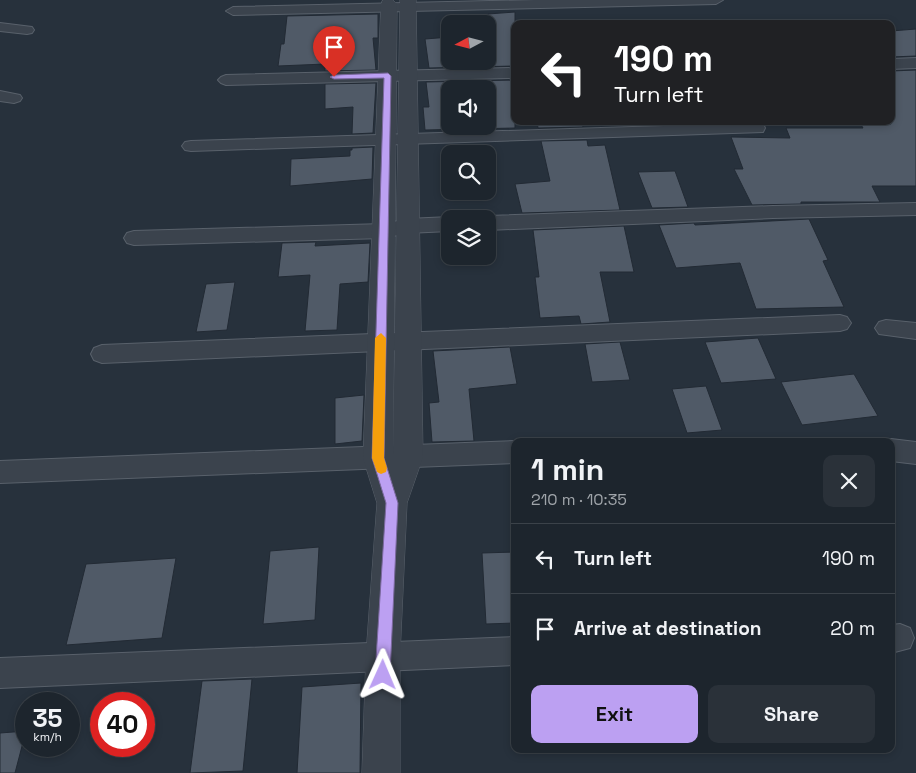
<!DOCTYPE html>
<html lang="en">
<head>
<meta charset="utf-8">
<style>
  :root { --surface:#1d252d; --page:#2a3139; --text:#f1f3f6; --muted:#a0a5aa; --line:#3b4249; --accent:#bca0f2 }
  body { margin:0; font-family:"Space Grotesk",sans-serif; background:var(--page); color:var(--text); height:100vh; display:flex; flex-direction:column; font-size:19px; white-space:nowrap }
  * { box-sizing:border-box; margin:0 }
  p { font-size:16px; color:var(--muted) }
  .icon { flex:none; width:28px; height:28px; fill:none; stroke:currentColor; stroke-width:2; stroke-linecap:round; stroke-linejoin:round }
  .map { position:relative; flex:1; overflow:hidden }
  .side { position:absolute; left:511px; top:438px; width:384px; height:315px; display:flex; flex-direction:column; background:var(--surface); border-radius:10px; box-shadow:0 2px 8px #0003,0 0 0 1px var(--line) }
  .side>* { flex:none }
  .guide { position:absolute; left:511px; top:20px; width:384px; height:105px; border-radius:10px; box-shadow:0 2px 8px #0003,0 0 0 1px var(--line); background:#202124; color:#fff; overflow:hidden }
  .needle { width:32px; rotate:263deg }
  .controls { position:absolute; left:441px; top:15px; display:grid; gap:10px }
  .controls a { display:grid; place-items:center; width:55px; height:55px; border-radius:10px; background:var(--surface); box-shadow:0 2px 8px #0003,0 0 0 1px var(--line); font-size:25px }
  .speed { position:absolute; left:15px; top:692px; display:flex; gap:10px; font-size:25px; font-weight:700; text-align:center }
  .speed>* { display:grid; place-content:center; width:65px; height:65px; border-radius:50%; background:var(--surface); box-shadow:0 2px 8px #0003,0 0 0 1px var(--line); line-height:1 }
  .speed small { font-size:12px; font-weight:400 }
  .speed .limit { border:8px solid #d22; background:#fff; color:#111 }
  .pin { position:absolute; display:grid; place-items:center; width:42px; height:42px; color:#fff; margin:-51px -21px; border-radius:50% 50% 50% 0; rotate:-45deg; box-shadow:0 0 5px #0007 }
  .pin .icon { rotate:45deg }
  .me { position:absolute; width:55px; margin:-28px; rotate:1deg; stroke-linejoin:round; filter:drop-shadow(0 0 4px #0008) }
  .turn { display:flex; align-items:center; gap:18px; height:105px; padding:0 20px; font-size:22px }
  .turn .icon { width:65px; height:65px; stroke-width:2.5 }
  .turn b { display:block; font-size:35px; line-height:42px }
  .round { display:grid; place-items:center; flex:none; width:52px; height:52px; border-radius:10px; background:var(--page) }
  .head { display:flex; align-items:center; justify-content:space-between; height:85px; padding:0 20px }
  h1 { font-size:30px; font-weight:700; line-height:38px }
  .primary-button { display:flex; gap:10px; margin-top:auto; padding:10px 20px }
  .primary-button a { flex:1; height:58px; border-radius:10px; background:var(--accent); color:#111; font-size:20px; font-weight:700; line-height:58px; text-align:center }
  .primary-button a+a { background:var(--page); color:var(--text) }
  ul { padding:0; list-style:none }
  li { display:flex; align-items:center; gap:15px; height:70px; padding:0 20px; border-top:1px solid var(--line) }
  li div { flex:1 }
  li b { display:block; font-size:19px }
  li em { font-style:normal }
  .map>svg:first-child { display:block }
  .building { fill:#505a67; stroke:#222a34; fill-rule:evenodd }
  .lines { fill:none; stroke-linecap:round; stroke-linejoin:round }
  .minor-casing { stroke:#59616b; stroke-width:2 }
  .tertiary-casing { stroke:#59616b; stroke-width:1 }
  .minor { fill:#3b434d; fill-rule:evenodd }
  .tertiary { fill:#3b434d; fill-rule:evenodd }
  .route { fill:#bca0f2; stroke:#7a689d }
  .slow { fill:#f59e0b }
</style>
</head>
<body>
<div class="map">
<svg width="916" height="773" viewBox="0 0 916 773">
  <rect width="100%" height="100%" fill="#27313c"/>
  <path class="building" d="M 515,12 L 515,66 L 429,68 L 425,39 L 450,37 L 450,61 L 488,61 L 488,24 L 457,24 L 456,21 L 489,19 L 488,14 Z
    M 378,14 L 378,38 L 373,38 L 376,70 L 325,71 L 325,64 L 278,66 L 281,44 L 284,44 L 287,16 Z
    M 916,29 L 916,56 L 891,57 L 891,31 Z
    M 916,70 L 916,186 L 872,186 L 880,202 L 801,202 L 801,204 L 752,205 L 734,169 L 743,169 L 731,137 L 790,138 L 786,128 L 863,128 L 860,123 L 891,124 L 891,71 Z
    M 515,80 L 515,128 L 425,130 L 423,107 L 429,107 L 426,82 ZM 450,89 L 488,89 L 488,126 L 450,126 Z
    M 376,83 L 373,133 L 352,134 L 353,107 L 325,109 L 325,84 Z
    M 537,121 L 582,121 L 583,127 L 538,128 Z
    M 587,140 L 588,146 L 605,145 L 620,210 L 522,213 L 515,184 L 550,181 L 541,141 Z
    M 373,147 L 372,179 L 290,186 L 291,159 L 350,156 L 350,150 L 352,150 L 352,148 Z
    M 675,171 L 688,207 L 652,208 L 638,172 Z
    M 809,219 L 828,260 L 823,261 L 844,307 L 756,309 L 740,263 L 676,268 L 659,225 L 694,223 L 695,225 Z
    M 624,226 L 634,272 L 600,272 L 610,322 L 581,324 L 579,316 L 540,318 L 535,277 L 539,277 L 533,230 Z
    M 316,242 L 315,246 L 370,243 L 368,282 L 340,284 L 337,330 L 305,331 L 310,275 L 278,277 L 282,243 Z
    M 235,282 L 227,330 L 196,332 L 206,284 Z
    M 758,338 L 776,379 L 721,383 L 705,342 Z
    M 620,342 L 630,380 L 592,382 L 585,344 Z
    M 510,347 L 517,384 L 469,389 L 474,441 L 432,442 L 429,403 L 439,402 L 433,351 Z
    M 854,374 L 878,416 L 802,425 L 781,382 Z
    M 706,386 L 722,430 L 687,433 L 672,389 Z
    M 364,395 L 362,441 L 335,444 L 335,398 Z
    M 319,547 L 315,620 L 263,624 L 270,551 Z
    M 515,552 L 515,623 L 486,624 L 482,553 Z
    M 176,558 L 162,638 L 66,645 L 86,564 Z
    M 252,679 L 243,771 L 190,773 L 202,681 Z
    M 361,683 L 360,773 L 297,773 L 302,687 Z
    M 26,731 L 15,773 L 0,773 L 0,733 Z"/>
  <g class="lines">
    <defs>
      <path id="minor" d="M 535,0 L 723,0 L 716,4 L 233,15 L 226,11 L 233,7 Z
        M 0,23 L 32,27 L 34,30 L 32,33 L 27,34 L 0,31 Z
        M 916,58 L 916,68 L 891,69 L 891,59 Z
        M 515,68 L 515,78 L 226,85 L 221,83 L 218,80 L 221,77 L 226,75 Z
        M 0,91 L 20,95 L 22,98 L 20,101 L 14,103 L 0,101 Z
        M 757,123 L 763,124 L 765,128 L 763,132 L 191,151 L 185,150 L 182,146 L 185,142 L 191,141 Z
        M 916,203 L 916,215 L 773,218 L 488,230 L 488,219 L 481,219 L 488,216 L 773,206 Z
        M 450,217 L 455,219 L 450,219 L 450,231 L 407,233 L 384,238 L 134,245 L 127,243 L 124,238 L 127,233 L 134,231 L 384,224 L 407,219 Z
        M 840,315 L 847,317 L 851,323 L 847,329 L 840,331 L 102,363 L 94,360 L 91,354 L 94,348 L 102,345 Z
        M 886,320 L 916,323 L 916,339 L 879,334 L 875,328 L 879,322 Z
        M 891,439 L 916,442 L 916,464 L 891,461 L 891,441 L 886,441 Z
        M 515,441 L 515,463 L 0,483 L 0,461 Z
        M 900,624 L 910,628 L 914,638 L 910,648 L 891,653 L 891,625 Z
        M 515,637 L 515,665 L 0,688 L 0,658 Z"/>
      <path id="tertiary" d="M 383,0 L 393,0 L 397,4 L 393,458 L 400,0 L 416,0 L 423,457 L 407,503 L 400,655 L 400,773 L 362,773 L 366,655 L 377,503 L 363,458 L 381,4 Z"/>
    </defs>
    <use href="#minor" class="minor-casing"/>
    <use href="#tertiary" class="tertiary-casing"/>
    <use href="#minor" class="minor"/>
    <use href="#tertiary" class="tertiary"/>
  </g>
  <path class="route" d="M 388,73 L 391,76 L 384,458 L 398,503 L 390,675 L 388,680 L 383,682 L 377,680 L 375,675 L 386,503 L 372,458 L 384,78 L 334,79 L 330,77 L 334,75 Z"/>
  <path class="slow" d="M 381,333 L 386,338 L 384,458 L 387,468 L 386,472 L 381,474 L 377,472 L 372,458 L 375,338 Z"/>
</svg>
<div class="controls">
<a><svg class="needle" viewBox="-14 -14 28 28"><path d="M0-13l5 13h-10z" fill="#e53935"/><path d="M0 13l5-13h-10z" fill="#a0a5aa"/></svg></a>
<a><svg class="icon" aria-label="sound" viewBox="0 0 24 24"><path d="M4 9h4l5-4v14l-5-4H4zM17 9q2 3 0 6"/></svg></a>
<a><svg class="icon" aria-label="search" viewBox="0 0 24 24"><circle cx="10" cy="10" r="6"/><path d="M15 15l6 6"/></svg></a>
<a><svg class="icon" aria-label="layers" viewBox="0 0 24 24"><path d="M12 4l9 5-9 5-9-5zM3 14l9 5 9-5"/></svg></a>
</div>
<div class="speed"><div>35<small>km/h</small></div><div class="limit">40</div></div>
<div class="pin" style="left:334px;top:77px;background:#d93025"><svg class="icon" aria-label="arrive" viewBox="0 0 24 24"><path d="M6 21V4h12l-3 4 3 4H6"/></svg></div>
<svg class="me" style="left:383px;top:675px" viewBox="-20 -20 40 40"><path d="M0-17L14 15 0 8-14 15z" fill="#bca0f2" stroke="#fff" stroke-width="4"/></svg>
<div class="guide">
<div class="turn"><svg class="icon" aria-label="left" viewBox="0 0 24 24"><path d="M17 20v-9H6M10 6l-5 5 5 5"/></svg><div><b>190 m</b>Turn left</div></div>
</div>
<section class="side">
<div class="head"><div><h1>1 min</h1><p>210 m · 10:35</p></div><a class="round"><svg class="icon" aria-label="close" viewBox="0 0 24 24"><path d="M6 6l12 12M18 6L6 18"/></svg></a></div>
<ul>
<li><svg class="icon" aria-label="left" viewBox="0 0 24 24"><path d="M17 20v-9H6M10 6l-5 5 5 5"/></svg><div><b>Turn left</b></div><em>190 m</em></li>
<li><svg class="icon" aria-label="arrive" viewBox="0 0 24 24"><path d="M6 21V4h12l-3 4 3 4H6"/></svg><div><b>Arrive at destination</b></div><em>20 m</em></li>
</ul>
<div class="primary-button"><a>Exit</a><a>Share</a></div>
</section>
</div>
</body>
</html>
